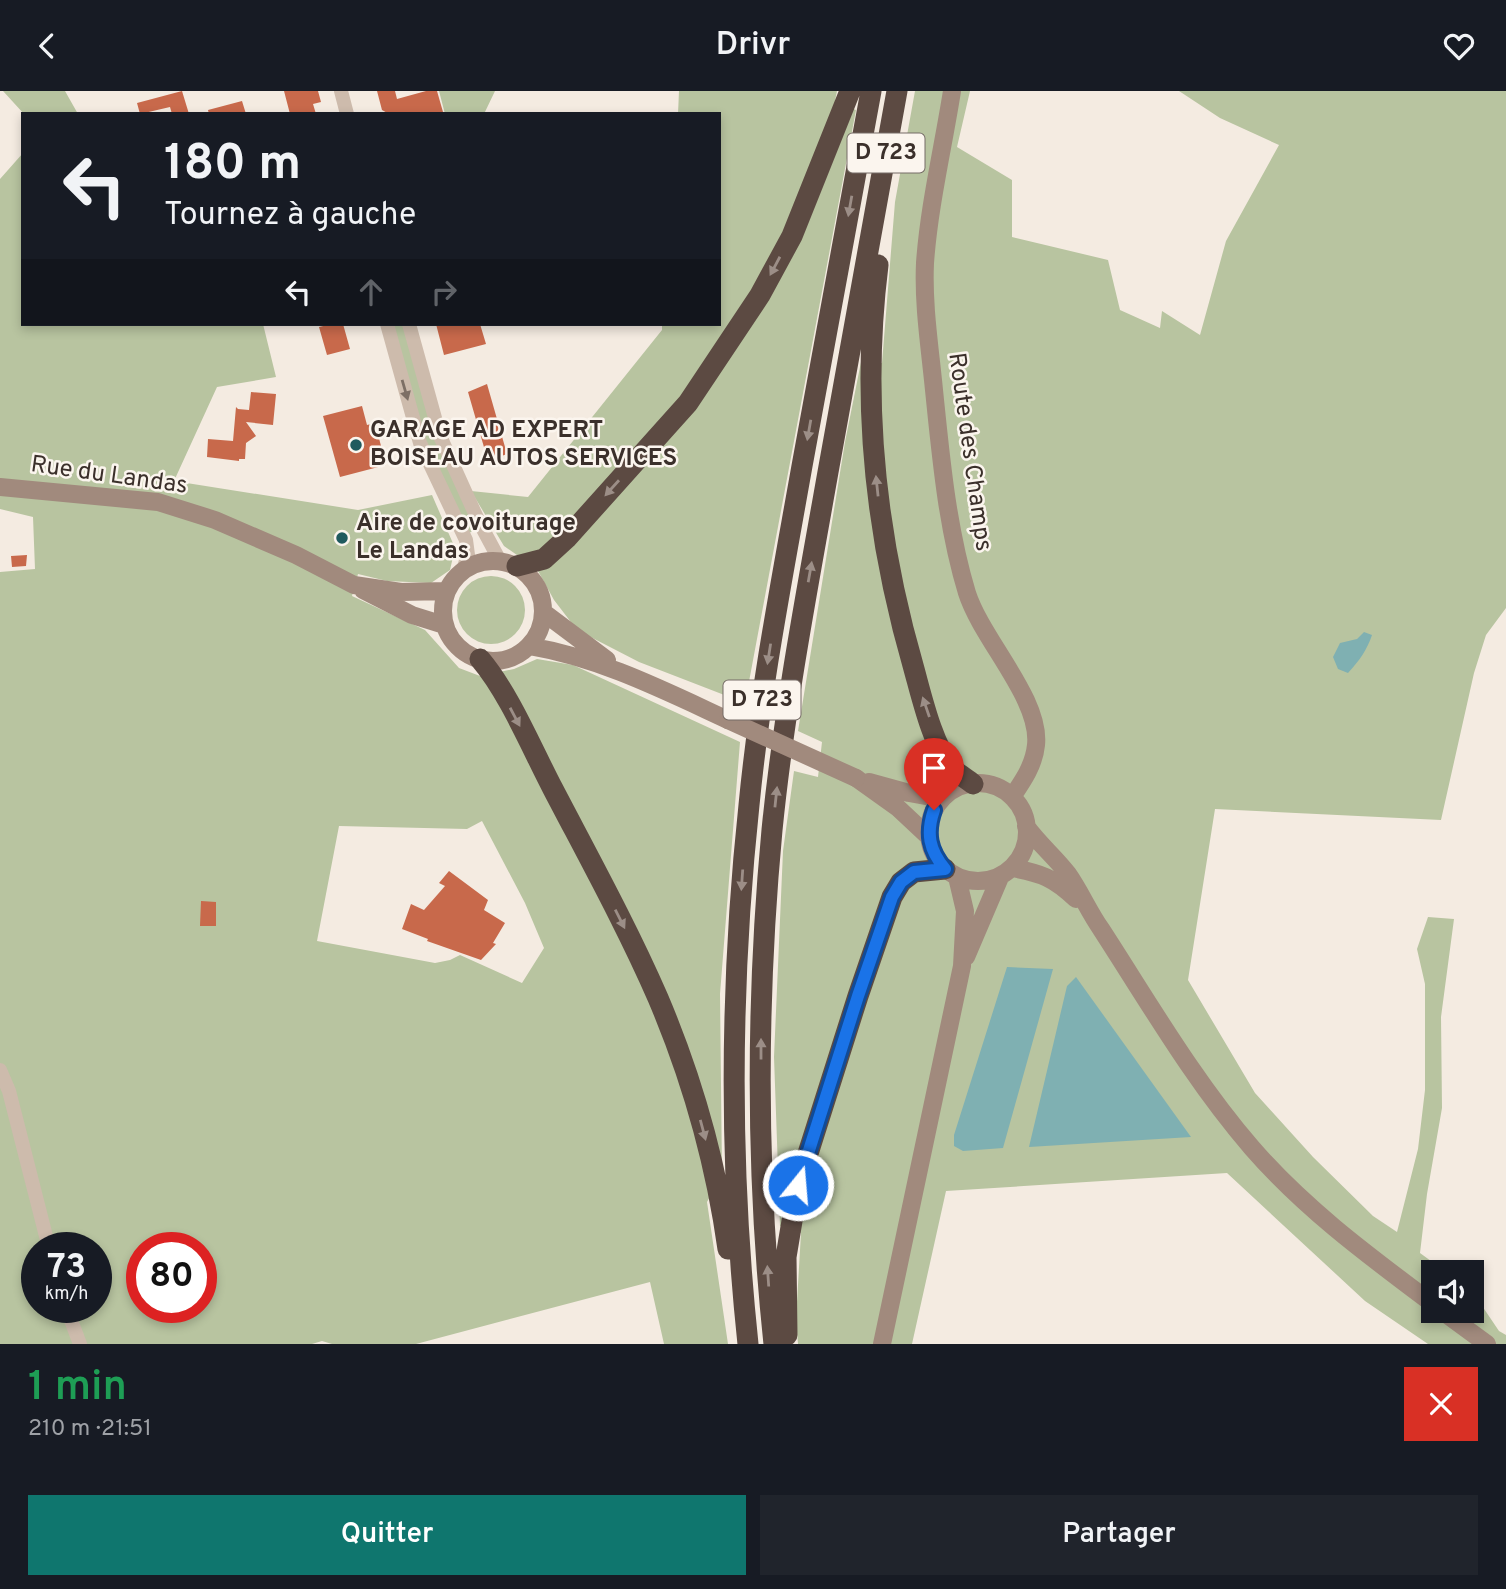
<!DOCTYPE html>
<html lang="fr">
<head>
<meta charset="utf-8">
<style>
  :root { --surface:#171b24; --page:#20242c; --text:#f1f3f6; --muted:#9ea1a6; --accent:#0f766e }
  body { margin:0; font-family:Overpass,sans-serif; background:var(--page); color:var(--text); height:100vh; display:flex; flex-direction:column; font-size:26px; white-space:nowrap }
  * { box-sizing:border-box; margin:0 }
  p { font-size:23px; color:var(--muted) }
  .icon { flex:none; width:38px; height:38px; fill:none; stroke:currentColor; stroke-width:2; stroke-linecap:round; stroke-linejoin:round }
  .map { position:relative; height:1253px; overflow:hidden }
  .sheet { display:flex; flex-direction:column; background:var(--surface); flex:1 }
  .sheet>* { flex:none }
  .banner { position:absolute; left:21px; top:21px; width:700px; height:214px; border-radius:0px; box-shadow:0 4px 10px #0003; background:#171b24; color:var(--text); overflow:hidden }
  .fabs { position:absolute; left:1421px; top:1169px; display:grid; gap:14px }
  .fabs a { display:grid; place-items:center; width:63px; height:63px; border-radius:0px; background:var(--surface); box-shadow:0 4px 10px #0003; font-size:35px }
  .speed { position:absolute; left:21px; top:1141px; display:flex; gap:14px; font-size:35px; font-weight:700; text-align:center }
  .speed>* { display:grid; place-content:center; width:91px; height:91px; border-radius:50%; background:var(--surface); box-shadow:0 4px 10px #0003; line-height:1 }
  .speed small { font-size:18px; font-weight:400 }
  .speed .limit { border:10px solid #d22; background:#fff; color:#111 }
  .pin { position:absolute; display:grid; place-items:center; width:60px; height:60px; color:#fff; margin:-72px -30px; border-radius:50% 50% 50% 0; rotate:-45deg; box-shadow:0 0 7px #0007 }
  .pin .icon { rotate:45deg }
  .me { position:absolute; width:77px; margin:-38px; rotate:17deg; stroke-linejoin:round; filter:drop-shadow(0 0 5px #0008) }
  .turn { display:flex; align-items:center; gap:24px; height:147px; padding:0 28px; font-size:32px }
  .turn .icon { width:91px; height:91px; stroke-width:2.5 }
  .turn b { display:block; font-size:49px; line-height:60px }
  .lanes { display:flex; align-items:center; height:66px; padding:0 28px; background:#0003; justify-content:center; gap:35px; direction:ltr }
  .lanes .off { opacity:.35 }
  .round { display:grid; place-items:center; flex:none; width:74px; height:74px; border-radius:0px; background:var(--page) }
  .overview { display:flex; align-items:center; justify-content:space-between; height:119px; padding:0 28px }
  h1 { font-size:42px; font-weight:600; line-height:52px; color:#1e9e55 }
  .button { display:flex; gap:14px; margin-top:auto; padding:14px 28px }
  .button a { flex:1; height:80px; border-radius:0px; background:var(--accent); color:#fff; font-size:28px; font-weight:600; line-height:80px; text-align:center }
  .button a+a { background:var(--page); color:var(--text) }
  header { display:flex; justify-content:space-between; align-items:center; height:91px; padding:0 28px; background:var(--surface); font-size:32px; font-weight:600 }
  .map>svg:first-child { display:block }
  .green { fill:#b8c4a0; fill-rule:evenodd }
  .water { fill:#7fb0b2 }
  .building { fill:#c8694b }
  .lines { fill:none; stroke-linecap:round; stroke-linejoin:round }
  .street { stroke:#cdbbac; stroke-width:14 }
  .secondary { stroke:#a18a7d; stroke-width:18 }
  .highway { stroke:#5c4a42; stroke-width:21 }
  .secondary-bridge { stroke:#a18a7d; stroke-width:18 }
  .oneway { fill:#9c8e87 }
  .oneway2 { fill:#7d6f65 }
  .route-casing { stroke:#114b97; stroke-width:18 }
  .route { stroke:#1a73e8; stroke-width:12 }
  .poi-dot { fill:#1f5a5e; stroke:#fbf5ee; stroke-width:2.5 }
  .labels { text-anchor:middle; dominant-baseline:central; stroke-width:5; stroke-linejoin:round; paint-order:stroke }
  .shield { fill:#fbf5ee; stroke:#756b66; stroke-width:2 }
  .shield-label { font-size:23px; font-weight:bold; fill:#3b302b }
  .poi-label { font-size:24px; font-weight:bold; fill:#3b302b; stroke:#fbf5ee; text-anchor:start }
  .street-label { font-size:24px; fill:#3b302b; stroke:#fbf5ee }
</style>
</head>
<body>
<header><svg class="icon" aria-label="back" viewBox="0 0 24 24"><path d="M15 5l-7 7 7 7"/></svg>Drivr<svg class="icon" aria-label="heart" viewBox="0 0 24 24"><path d="M12 20l-8-8c-3-5 5-10 8-4 3-6 11-1 8 4z"/></svg></header>
<div class="map">
<svg width="1506" height="1253" viewBox="0 0 1506 1253">
  <rect width="100%" height="100%" fill="#f4ebe1"/>
  <path class="green" d="M 3,0 L 65,0 L 78,23 L 24,23 Z
    M 439,0 L 495,0 L 484,23 L 445,23 Z
    M 679,0 L 837,0 L 835,10 L 856,19 L 745,612 L 639,571 L 577,539 L 554,509 L 537,478 L 504,455 L 471,400 L 528,406 L 662,239 L 662,233 L 719,233 L 719,23 L 678,23 Z
    M 915,0 L 970,0 L 957,56 L 1012,89 L 1012,146 L 1108,169 L 1120,219 L 1160,237 L 1162,220 L 1200,244 L 1226,150 L 1279,54 L 1220,27 L 1179,0 L 1506,0 L 1506,517 L 1486,544 L 1474,582 L 1441,729 L 1215,718 L 1188,889 L 1255,1002 L 1313,1066 L 1373,1125 L 1397,1141 L 1418,1058 L 1425,999 L 1425,893 L 1417,858 L 1428,826 L 1454,828 L 1441,926 L 1442,1017 L 1427,1103 L 1420,1162 L 1446,1181 L 1433,1181 L 1433,1220 L 1472,1220 L 1472,1200 L 1499,1240 L 1506,1244 L 1506,1253 L 1428,1253 L 1365,1210 L 1227,1082 L 946,1100 L 912,1253 L 798,1253 L 796,1228 L 801,1142 L 780,1135 L 774,966 L 783,760 L 794,680 L 818,686 L 822,651 L 798,640 L 845,351 L 861,271 L 882,272 L 895,111 Z
    M 23,62 L 23,233 L 263,233 L 276,286 L 217,296 L 174,390 L 358,419 L 432,404 L 455,457 L 450,479 L 431,492 L 387,490 L 358,483 L 352,505 L 425,539 L 459,577 L 480,585 L 514,578 L 537,568 L 573,574 L 740,651 L 720,903 L 722,1083 L 707,1111 L 728,1253 L 664,1253 L 650,1191 L 416,1253 L 332,1253 L 322,1250 L 312,1253 L 0,1253 L 0,481 L 35,478 L 33,426 L 0,418 L 0,88 ZM 482,730 L 525,812 L 544,857 L 522,892 L 460,864 L 450,869 L 435,872 L 317,850 L 339,735 L 467,738 ZM 37,1157 L 96,1157 L 96,1216 L 37,1216 ZM 142,1157 L 201,1157 L 201,1216 L 142,1216 Z
    M 390,233 L 403,233 L 477,439 L 468,442 L 424,355 Z
    M457 519a34 34 0 1 1 68 0a34 34 0 1 1-68 0Z"/>
  <path class="water" d="M 1364,541 L 1372,544 C 1367,559 1359,570 1348,582 L 1338,578 L 1333,566 L 1340,552 L 1357,548 Z
    M 1007,876 L 1053,878 L 1003,1057 L 963,1060 L 954,1055 L 954,1044 Z
    M 1076,886 L 1191,1046 L 1029,1056 L 1067,895 Z"/>
  <path class="building" d="M 182,0 L 189,23 L 172,23 L 170,16 L 140,23 L 137,12 Z
    M 284,0 L 318,0 L 321,11 L 313,13 L 316,23 L 290,23 Z
    M 377,0 L 395,0 L 397,8 L 426,0 L 437,0 L 443,21 L 435,23 L 389,23 L 382,19 Z
    M 242,10 L 246,23 L 209,23 L 208,19 Z
    M 332,233 L 343,233 L 350,258 L 327,264 L 319,236 Z
    M 436,233 L 480,233 L 486,253 L 444,264 Z
    M 487,293 L 507,363 L 488,370 L 468,301 Z
    M 251,301 L 276,303 L 273,334 L 246,331 L 256,345 L 246,352 L 245,368 L 239,368 L 239,370 L 207,366 L 208,348 L 233,350 L 236,316 L 238,318 L 249,319 Z
    M 362,315 L 367,334 L 375,332 L 386,374 L 340,386 L 323,325 Z
    M 27,464 L 26,475 L 12,476 L 11,465 Z
    M 449,780 L 488,809 L 484,819 L 505,832 L 493,852 L 496,853 L 481,869 L 427,850 L 428,848 L 402,838 L 411,813 L 424,819 L 445,795 L 439,792 Z
    M 201,810 L 216,811 L 216,835 L 200,835 Z"/>
  <g class="lines">
    <path class="street" d="M 341,0 L 347,23
      M 387,233 L 420,352 L 466,449 L 468,464 L 463,479
      M 409,233 L 440,345 L 478,429 L 500,470
      M 0,979 L 9,1000 L 49,1157
      M 66,1216 L 80,1253"/>
    <path class="secondary" d="M 952,0 C 943,57 929,115 925,172 C 923,214 930,257 934,299 C 941,367 947,436 967,502 C 982,549 1041,608 1036,654 C 1034,674 1023,690 1012,706
      M 0,396 L 158,411 L 215,429 L 296,464 L 354,494 L 401,501 L 447,500
      M443 520a50 50 0 1 1 100 0a50 50 0 1 1-100 0Z
      M 363,499 L 412,524 L 444,534
      M 543,521 L 607,569
      M 529,555 C 600,567 663,599 728,629
      M 856,687 L 898,717 L 929,746
      M 869,691 L 909,702 L 942,708
      M929 741a49 49 0 1 1 98 0a49 49 0 1 1-98 0Z
      M 1026,735 C 1039,753 1055,766 1068,783 C 1080,800 1089,821 1101,838 C 1149,912 1194,990 1252,1057 C 1305,1118 1369,1165 1433,1213
      M 1012,777 C 1041,782 1054,787 1076,808
      M 966,866 L 1001,784
      M 1442,1220 L 1487,1253
      M 882,1253 L 962,875 L 965,820 L 957,786"/>
    <path class="highway" d="M 878,174 C 861,310 876,447 914,578 C 922,607 933,655 952,677 C 958,683 967,688 973,693
      M 517,475 L 544,468 L 567,447 L 688,312 L 760,204 L 792,145 L 850,0
      M 480,568 C 509,602 532,658 553,698 C 589,767 627,836 658,907 C 692,987 716,1072 728,1158
      M 787,1244 L 786,1166 L 798,1094 L 858,905 L 892,806 L 901,791 L 914,781 L 945,778
      M 748,1253 C 729,1074 730,892 749,714 C 760,600 782,488 802,375 C 825,250 848,125 871,0
      M 774,1253 C 756,1083 756,910 772,739 C 784,619 807,500 828,381 C 851,254 874,127 897,0"/>
    <path class="secondary-bridge" d="M 728,629 L 856,687"/>
  </g>
  <defs><path id="oneway-solid" d="M-6-.8H1V-3.2L6.5 0L1 3.2V.8H-6Z" transform="scale(1.75)"/></defs>
  <g class="oneway">
    <use href="#oneway-solid" transform="translate(850 115) rotate(100)"/>
    <use href="#oneway-solid" transform="translate(775 175) rotate(118)"/>
    <use href="#oneway-solid" transform="translate(809 339) rotate(100)"/>
    <use href="#oneway-solid" transform="translate(877 395) rotate(-96)"/>
    <use href="#oneway-solid" transform="translate(612 397) rotate(132)"/>
    <use href="#oneway-solid" transform="translate(810 481) rotate(-80)"/>
    <use href="#oneway-solid" transform="translate(769 563) rotate(99)"/>
    <use href="#oneway-solid" transform="translate(926 616) rotate(-109)"/>
    <use href="#oneway-solid" transform="translate(515 626) rotate(62)"/>
    <use href="#oneway-solid" transform="translate(776 706) rotate(-84)"/>
    <use href="#oneway-solid" transform="translate(742 789) rotate(94)"/>
    <use href="#oneway-solid" transform="translate(620 828) rotate(63)"/>
    <use href="#oneway-solid" transform="translate(761 958) rotate(-90)"/>
    <use href="#oneway-solid" transform="translate(703 1039) rotate(75)"/>
    <use href="#oneway-solid" transform="translate(768 1185) rotate(-94)"/>
  </g>
  <use class="oneway2" href="#oneway-solid" transform="translate(405 299) rotate(74)"/>
  <g class="lines">
    <defs>
      <path id="route" d="M 798,1094 L 858,905 L 892,806 L 901,791 L 914,781 L 945,778 C 929,759 926,742 934,719"/>
    </defs>
    <use href="#route" class="route-casing"/>
    <use href="#route" class="route"/>
  </g>
  <g class="poi-dot">
    <circle cx="356" cy="354" r="7"/>
    <circle cx="342" cy="447" r="7"/>
  </g>
  <g class="labels">
    <g class="shield">
      <rect x="847.5" y="42.5" width="77" height="39" rx="5"/>
      <rect x="723.5" y="589.5" width="77" height="39" rx="5"/>
    </g>
    <g class="shield-label">
      <text x="886" y="62">D 723</text>
      <text x="762" y="609">D 723</text>
    </g>
    <g class="poi-label">
      <text x="370" y="340">GARAGE AD EXPERT<tspan x="370" dy="28">BOISEAU AUTOS SERVICES</tspan></text>
      <text x="356" y="433">Aire de covoiturage<tspan x="356" dy="28">Le Landas</tspan></text>
    </g>
    <g class="street-label">
      <text transform="translate(969 361) rotate(82)">Route des Champs</text>
      <text transform="translate(109 385) rotate(8)">Rue du Landas</text>
    </g>
  </g>
</svg>
<div class="fabs">
<a><svg class="icon" aria-label="sound" viewBox="0 0 24 24"><path d="M4 9h4l5-4v14l-5-4H4zM17 9q2 3 0 6"/></svg></a>
</div>
<div class="speed"><div>73<small>km/h</small></div><div class="limit">80</div></div>
<div class="pin" style="left:934px;top:719px;background:#d93025"><svg class="icon" aria-label="arrive" viewBox="0 0 24 24"><path d="M6 21V4h12l-3 4 3 4H6"/></svg></div>
<svg class="me" style="left:798px;top:1094px" viewBox="-20 -20 40 40"><circle r="17" fill="#1a73e8" stroke="#fff" stroke-width="3"/><path d="M0-11L8 9 0 5-8 9z" fill="#fff"/></svg>
<div class="banner">
<div class="turn"><svg class="icon" aria-label="left" viewBox="0 0 24 24"><path d="M17 20v-9H6M10 6l-5 5 5 5"/></svg><div><b>180 m</b>Tournez à gauche</div></div>
<div class="lanes"><svg class="icon" aria-label="left" viewBox="0 0 24 24"><path d="M17 20v-9H6M10 6l-5 5 5 5"/></svg><svg class="icon off" aria-label="ahead" viewBox="0 0 24 24"><path d="M12 20V5M6 11l6-6 6 6"/></svg><svg class="icon off" aria-label="right" viewBox="0 0 24 24"><path d="M7 20v-9h11M14 6l5 5-5 5"/></svg></div>
</div>
</div>
<section class="sheet">
<div class="overview"><div><h1>1 min</h1><p>210 m · 21:51</p></div><a class="round" style="background:#d93025;color:#fff"><svg class="icon" aria-label="close" viewBox="0 0 24 24"><path d="M6 6l12 12M18 6L6 18"/></svg></a></div>
<div class="button"><a>Quitter</a><a>Partager</a></div>
</section>
</body>
</html>
